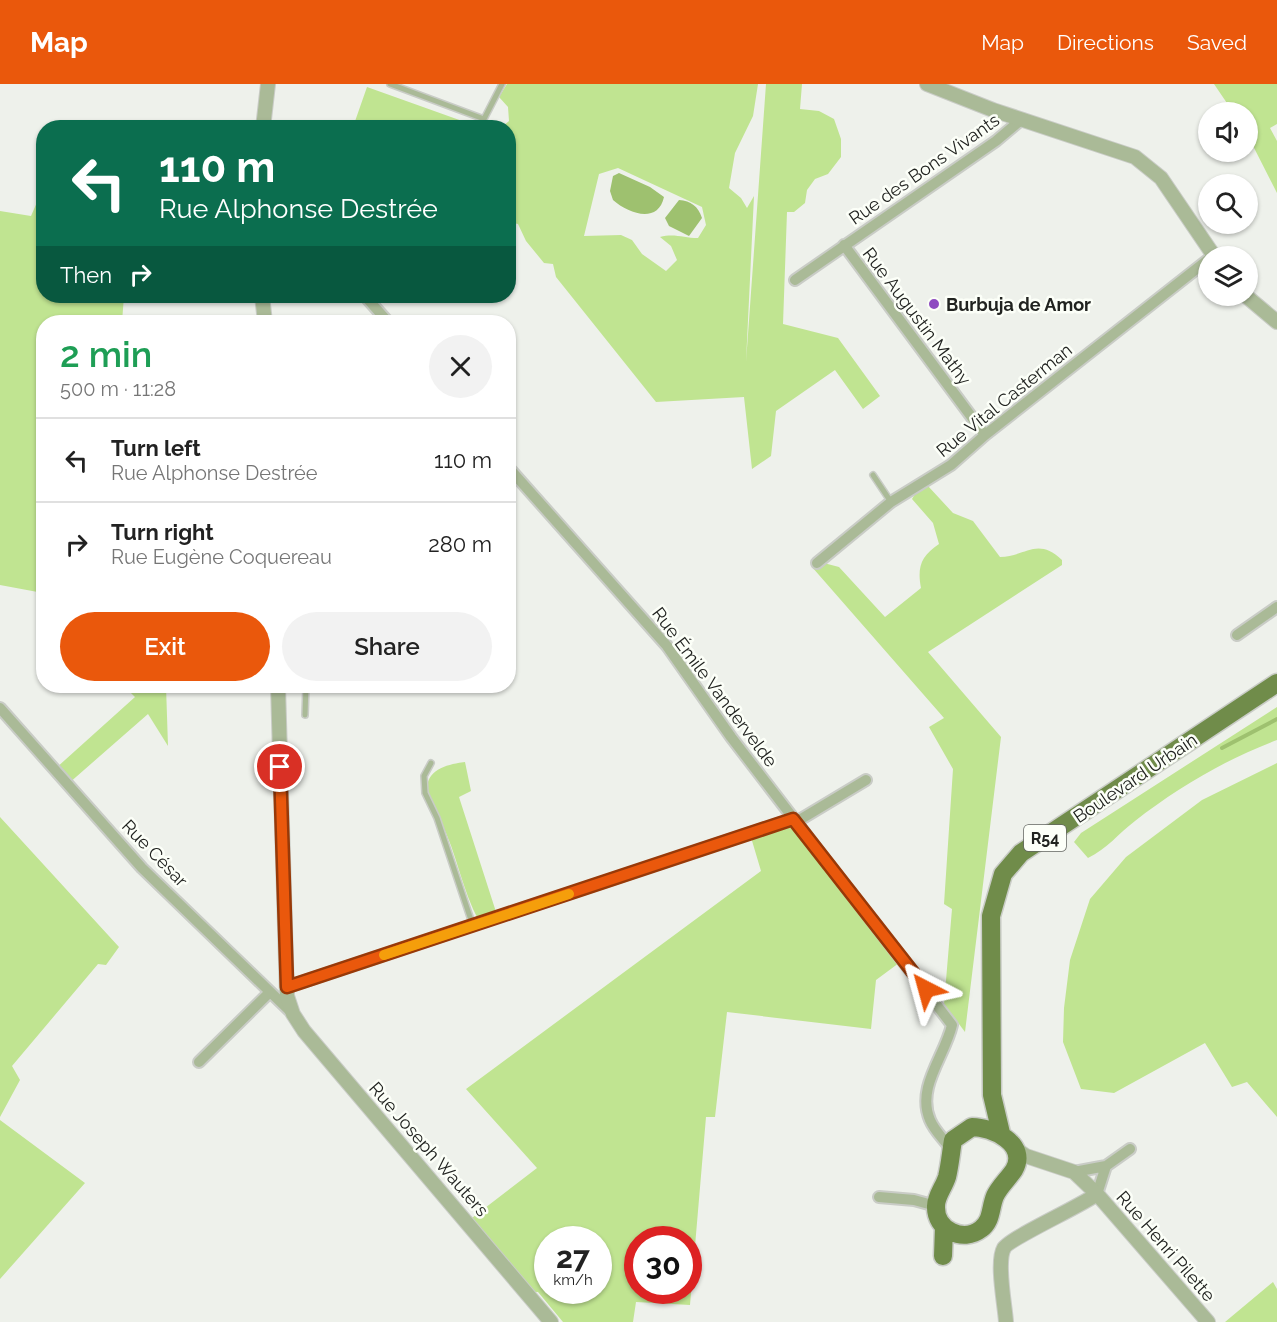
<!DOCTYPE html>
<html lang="en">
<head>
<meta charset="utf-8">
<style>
  :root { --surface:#fff; --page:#f2f2f2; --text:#222; --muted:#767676; --line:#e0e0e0; --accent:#ea580c }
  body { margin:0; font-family:Raleway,sans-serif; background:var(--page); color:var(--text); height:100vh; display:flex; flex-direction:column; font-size:22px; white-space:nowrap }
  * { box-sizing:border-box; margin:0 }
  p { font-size:20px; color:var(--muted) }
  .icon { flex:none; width:33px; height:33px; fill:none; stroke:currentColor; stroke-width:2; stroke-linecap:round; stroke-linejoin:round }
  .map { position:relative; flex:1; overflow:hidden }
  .details { position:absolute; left:36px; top:231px; width:480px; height:378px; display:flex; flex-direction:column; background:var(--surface); border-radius:24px; box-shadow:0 2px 4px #0004 }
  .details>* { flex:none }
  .top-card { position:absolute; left:36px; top:36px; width:480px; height:183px; border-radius:24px; box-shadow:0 2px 4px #0004; background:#0b6e4f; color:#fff; overflow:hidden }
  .fabs { position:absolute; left:1198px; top:18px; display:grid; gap:12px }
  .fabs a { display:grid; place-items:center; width:60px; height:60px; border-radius:50%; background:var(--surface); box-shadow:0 2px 4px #0004; font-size:30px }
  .speed { position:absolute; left:534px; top:1142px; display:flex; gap:12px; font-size:30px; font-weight:700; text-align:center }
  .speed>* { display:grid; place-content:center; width:78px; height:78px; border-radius:50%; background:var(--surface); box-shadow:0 2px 4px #0004; line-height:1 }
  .speed small { font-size:15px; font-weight:400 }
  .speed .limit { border:9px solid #d22; background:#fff; color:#111 }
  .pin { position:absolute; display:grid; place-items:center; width:51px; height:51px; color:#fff; margin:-26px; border:3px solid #fff; border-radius:50%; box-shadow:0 2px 6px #0007 }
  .me { position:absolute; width:66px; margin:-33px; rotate:321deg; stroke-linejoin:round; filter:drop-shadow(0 0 4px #0008) }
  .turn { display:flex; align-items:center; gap:21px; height:126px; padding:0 24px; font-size:27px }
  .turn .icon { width:78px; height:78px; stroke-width:2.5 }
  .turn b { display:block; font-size:42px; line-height:51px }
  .then { display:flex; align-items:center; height:57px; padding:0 24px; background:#0003; gap:12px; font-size:22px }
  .round { display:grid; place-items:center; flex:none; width:63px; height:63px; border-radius:32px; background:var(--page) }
  .summary { display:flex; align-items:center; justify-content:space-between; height:102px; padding:0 24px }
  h1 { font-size:36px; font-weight:600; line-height:45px; color:#1e9e55 }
  .button { display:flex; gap:12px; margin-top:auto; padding:12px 24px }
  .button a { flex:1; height:69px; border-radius:36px; background:var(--accent); color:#fff; font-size:24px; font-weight:600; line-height:69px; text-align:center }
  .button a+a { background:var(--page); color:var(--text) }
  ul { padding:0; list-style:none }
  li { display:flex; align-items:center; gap:18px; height:84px; padding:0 24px; border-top:2px solid var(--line) }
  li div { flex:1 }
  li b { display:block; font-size:22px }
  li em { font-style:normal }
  header { display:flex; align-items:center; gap:36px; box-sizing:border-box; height:84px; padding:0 30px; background:var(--accent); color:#fff }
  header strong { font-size:28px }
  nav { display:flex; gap:33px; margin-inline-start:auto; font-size:21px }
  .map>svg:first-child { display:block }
  .green { fill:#c0e491; fill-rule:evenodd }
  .water { fill:#9ec16f }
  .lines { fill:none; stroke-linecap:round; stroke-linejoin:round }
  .stream { stroke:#9ec16f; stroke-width:4 }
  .service-casing { stroke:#c9ccc6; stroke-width:8 }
  .minor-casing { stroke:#c9ccc6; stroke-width:14 }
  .tertiary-casing { stroke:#c9ccc6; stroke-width:16 }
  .primary-casing { stroke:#c9ccc6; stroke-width:21 }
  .service { stroke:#aaba97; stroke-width:5 }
  .minor { stroke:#aaba97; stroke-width:10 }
  .tertiary { stroke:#aaba97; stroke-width:14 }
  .primary { stroke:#708c4a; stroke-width:18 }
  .route-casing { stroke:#983908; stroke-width:15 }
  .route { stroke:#ea580c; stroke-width:10 }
  .slow { stroke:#f59e0b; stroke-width:10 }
  .poi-dot { fill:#8e4bc0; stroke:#fcfff8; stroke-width:2 }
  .labels { text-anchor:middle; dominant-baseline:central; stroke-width:5; stroke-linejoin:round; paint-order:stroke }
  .shield { fill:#fcfff8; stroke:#636561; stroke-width:1.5 }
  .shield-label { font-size:16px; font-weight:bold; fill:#212320 }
  .street-label { font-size:18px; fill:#212320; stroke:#fcfff8 }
  .poi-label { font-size:18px; font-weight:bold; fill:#212320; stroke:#fcfff8; text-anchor:start }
</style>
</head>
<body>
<header>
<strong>Map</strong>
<nav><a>Map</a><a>Directions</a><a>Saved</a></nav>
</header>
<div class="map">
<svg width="1277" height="1238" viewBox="0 0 1277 1238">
  <rect width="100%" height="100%" fill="#eef1eb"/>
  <path class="green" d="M 507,0 L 758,0 L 753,32 L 735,69 L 729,104 L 741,114 L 747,124 L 754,112 L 746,278 L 766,0 L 802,0 L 800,25 L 819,27 L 834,35 L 841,55 L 841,73 L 828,90 L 815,95 L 807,106 L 805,119 L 794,128 L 787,128 L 783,240 L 838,254 L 880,312 L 863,325 L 835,286 L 776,327 L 771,372 L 752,385 L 744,313 L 656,318 L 556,193 L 553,180 L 544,179 L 526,157 L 518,140 L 509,138 L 508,44 L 502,43 L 509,37 L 508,23 L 499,13 ZM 618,84 L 702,123 L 706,141 L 698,154 C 684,154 674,149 660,153 L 671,162 L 677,176 L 666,187 L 642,170 L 632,156 L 621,151 L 584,152 L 599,90 Z
    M 1214,0 L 1277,0 L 1277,40 L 1270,44 L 1277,57 L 1277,109 L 1248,52 L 1248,28 L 1233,28 Z
    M 367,3 L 479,43 L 353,43 Z
    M 42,91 L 44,212 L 124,212 L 122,238 L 44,238 L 43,509 L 0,501 L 0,127 L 31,132 L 38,116 Z
    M 928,402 L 953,429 L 973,437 L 1000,473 C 1025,473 1037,452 1062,476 L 1062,481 L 928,568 L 1001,653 L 965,948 L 944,920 L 952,825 L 944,820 L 953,685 L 929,643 L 944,634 L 812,483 L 820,478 L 839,483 L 885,533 L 921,504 C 917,483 921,472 939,460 L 933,439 L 912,415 L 918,405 Z
    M 124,602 L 166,602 L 168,662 L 148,630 L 68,700 L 55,685 L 135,613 Z
    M 1277,623 L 1277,656 C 1228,674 1177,704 1135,737 C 1119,749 1107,765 1088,774 L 1074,758 L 1081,749 Z
    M 465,678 L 471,707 L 459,713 L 497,831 L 479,837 C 462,806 457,770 441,738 C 436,728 427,716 427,704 C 428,684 450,680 465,678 Z
    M 1277,679 L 1277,1033 L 1247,998 L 1232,1003 L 1205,959 L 1114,1009 L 1081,1005 L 1063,958 L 1064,924 L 1070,876 L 1090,815 L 1126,773 L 1202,716 Z
    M 0,733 L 119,863 L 106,881 L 98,880 L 12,982 L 20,996 L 0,1033 Z
    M 793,735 L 903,876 L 876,896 L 871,945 L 727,928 L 715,1033 L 706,1033 L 690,1221 L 636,1218 L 633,1238 L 563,1238 L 538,1208 L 527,1208 L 468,1137 L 537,1084 L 466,1005 L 761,787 L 750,750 ZM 548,1155 L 598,1155 L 598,1206 L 548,1206 ZM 638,1155 L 688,1155 L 688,1206 L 638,1206 Z
    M 0,1036 L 85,1099 L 0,1195 Z
    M 1273,1198 L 1277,1205 L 1277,1238 L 1225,1238 Z"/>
  <path class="water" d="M 619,89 L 650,103 L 664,113 C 658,140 629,130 613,116 L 610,107 L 613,92 Z
    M 679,116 C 691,117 698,122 702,134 L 689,152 L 669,142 L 665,134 Z"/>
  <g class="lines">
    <path class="stream" d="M 1222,664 L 1277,635"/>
    <defs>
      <path id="service" d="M 390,0 L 484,35 L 502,0
        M 873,391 L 891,418
        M 305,631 L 306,602
        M 431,679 L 424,692 L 425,709 L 437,734 L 473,842"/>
      <path id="minor" d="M 844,161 L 985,351
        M 795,196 L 996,57 L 1022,35
        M 365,212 L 388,238
        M 508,383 L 667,562 L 731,653 L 952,941 C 945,972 916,1003 930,1036 C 935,1048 945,1056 952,1067
        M 817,479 L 891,418 L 951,381 L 985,351 L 1209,175
        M 1237,551 L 1277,523
        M 0,624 L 142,784 L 292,929
        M 796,738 L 866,696
        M 287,903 L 793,735
        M 199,978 L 270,908
        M 1074,1088 L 1106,1082 L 1130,1065
        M 1097,1110 L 1106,1082
        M 879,1113 L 914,1116 L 936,1122"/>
      <path id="tertiary" d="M 927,0 L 993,26 L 1135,73 L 1161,94 L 1214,172
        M 263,44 L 268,0
        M 262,212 L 265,238
        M 1246,212 L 1277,238
        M 278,602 L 287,912 L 293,930 L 304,947 L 551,1238
        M 1013,1063 L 1026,1072 L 1074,1088 L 1097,1110
        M 1006,1238 C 1005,1221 996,1178 1004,1164 C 1010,1154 1081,1122 1097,1110 L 1208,1238"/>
      <path id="primary" d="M 972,1043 C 992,1043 1029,1060 1014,1086 C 1008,1095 999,1103 995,1112 C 990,1124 992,1137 981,1145 C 963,1159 935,1146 936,1122 C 936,1112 944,1103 947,1093 C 950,1081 951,1068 953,1056 Z
        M 1001,1049 L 992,1011 L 991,832 L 1003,790 L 1021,769 L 1277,599
        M 943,1172 L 944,1143"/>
    </defs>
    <use href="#service" class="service-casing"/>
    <use href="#minor" class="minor-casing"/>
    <use href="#tertiary" class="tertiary-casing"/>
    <use href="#primary" class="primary-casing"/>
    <use href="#service" class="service"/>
    <use href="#minor" class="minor"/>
    <use href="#tertiary" class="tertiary"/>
    <use href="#primary" class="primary"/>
  </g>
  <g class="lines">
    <defs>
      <path id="route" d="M 280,683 L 287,903 L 793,735 L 926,905"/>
    </defs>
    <use href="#route" class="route-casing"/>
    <use href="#route" class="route"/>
    <path class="slow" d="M 384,871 L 569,810"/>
  </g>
  <circle class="poi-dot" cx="934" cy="220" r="6"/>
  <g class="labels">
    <rect class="shield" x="1024" y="741" width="42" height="26" rx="4.5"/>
    <g class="shield-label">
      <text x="1045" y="754">R54</text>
    </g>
    <g class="street-label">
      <text transform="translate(924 85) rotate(-35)">Rue des Bons Vivants</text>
      <text transform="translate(917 232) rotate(53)">Rue Augustin Mathy</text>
      <text transform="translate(1004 316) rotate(-39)">Rue Vital Casterman</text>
      <text transform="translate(715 603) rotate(53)">Rue Émile Vandervelde</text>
      <text transform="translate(1135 694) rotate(-34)">Boulevard Urbain</text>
      <text transform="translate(155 769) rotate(46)">Rue César</text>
      <text transform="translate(429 1065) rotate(49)">Rue Joseph Wauters</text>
      <text transform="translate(1166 1162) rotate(49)">Rue Henri Pilette</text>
    </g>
    <g class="poi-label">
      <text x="946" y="220">Burbuja de Amor</text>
    </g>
  </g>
</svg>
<div class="fabs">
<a><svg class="icon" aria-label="sound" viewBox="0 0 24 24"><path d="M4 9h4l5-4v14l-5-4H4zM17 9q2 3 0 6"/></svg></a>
<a><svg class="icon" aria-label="search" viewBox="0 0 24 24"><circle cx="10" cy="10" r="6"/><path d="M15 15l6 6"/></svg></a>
<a><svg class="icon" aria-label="layers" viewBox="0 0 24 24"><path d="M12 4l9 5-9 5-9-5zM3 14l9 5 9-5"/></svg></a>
</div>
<div class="speed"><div>27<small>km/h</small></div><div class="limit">30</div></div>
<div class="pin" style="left:280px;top:683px;background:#d93025"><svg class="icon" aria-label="arrive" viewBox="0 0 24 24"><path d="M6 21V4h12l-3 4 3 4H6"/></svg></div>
<svg class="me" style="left:926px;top:905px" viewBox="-20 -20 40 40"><path d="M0-17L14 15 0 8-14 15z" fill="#ea580c" stroke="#fff" stroke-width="4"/></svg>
<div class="top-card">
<div class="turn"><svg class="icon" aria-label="left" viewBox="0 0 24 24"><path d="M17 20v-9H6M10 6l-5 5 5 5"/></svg><div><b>110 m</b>Rue Alphonse Destrée</div></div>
<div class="then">Then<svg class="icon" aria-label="right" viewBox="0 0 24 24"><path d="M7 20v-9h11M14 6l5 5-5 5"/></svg></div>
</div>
<section class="details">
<div class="summary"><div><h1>2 min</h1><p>500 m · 11:28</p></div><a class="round"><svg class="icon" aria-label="close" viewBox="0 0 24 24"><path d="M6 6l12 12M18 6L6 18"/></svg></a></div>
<ul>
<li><svg class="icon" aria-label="left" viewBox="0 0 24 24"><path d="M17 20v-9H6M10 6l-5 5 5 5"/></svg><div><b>Turn left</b><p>Rue Alphonse Destrée</p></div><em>110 m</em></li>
<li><svg class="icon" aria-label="right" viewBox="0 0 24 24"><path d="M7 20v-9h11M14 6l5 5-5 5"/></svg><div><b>Turn right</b><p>Rue Eugène Coquereau</p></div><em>280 m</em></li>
</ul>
<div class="button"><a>Exit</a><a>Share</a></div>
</section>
</div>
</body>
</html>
